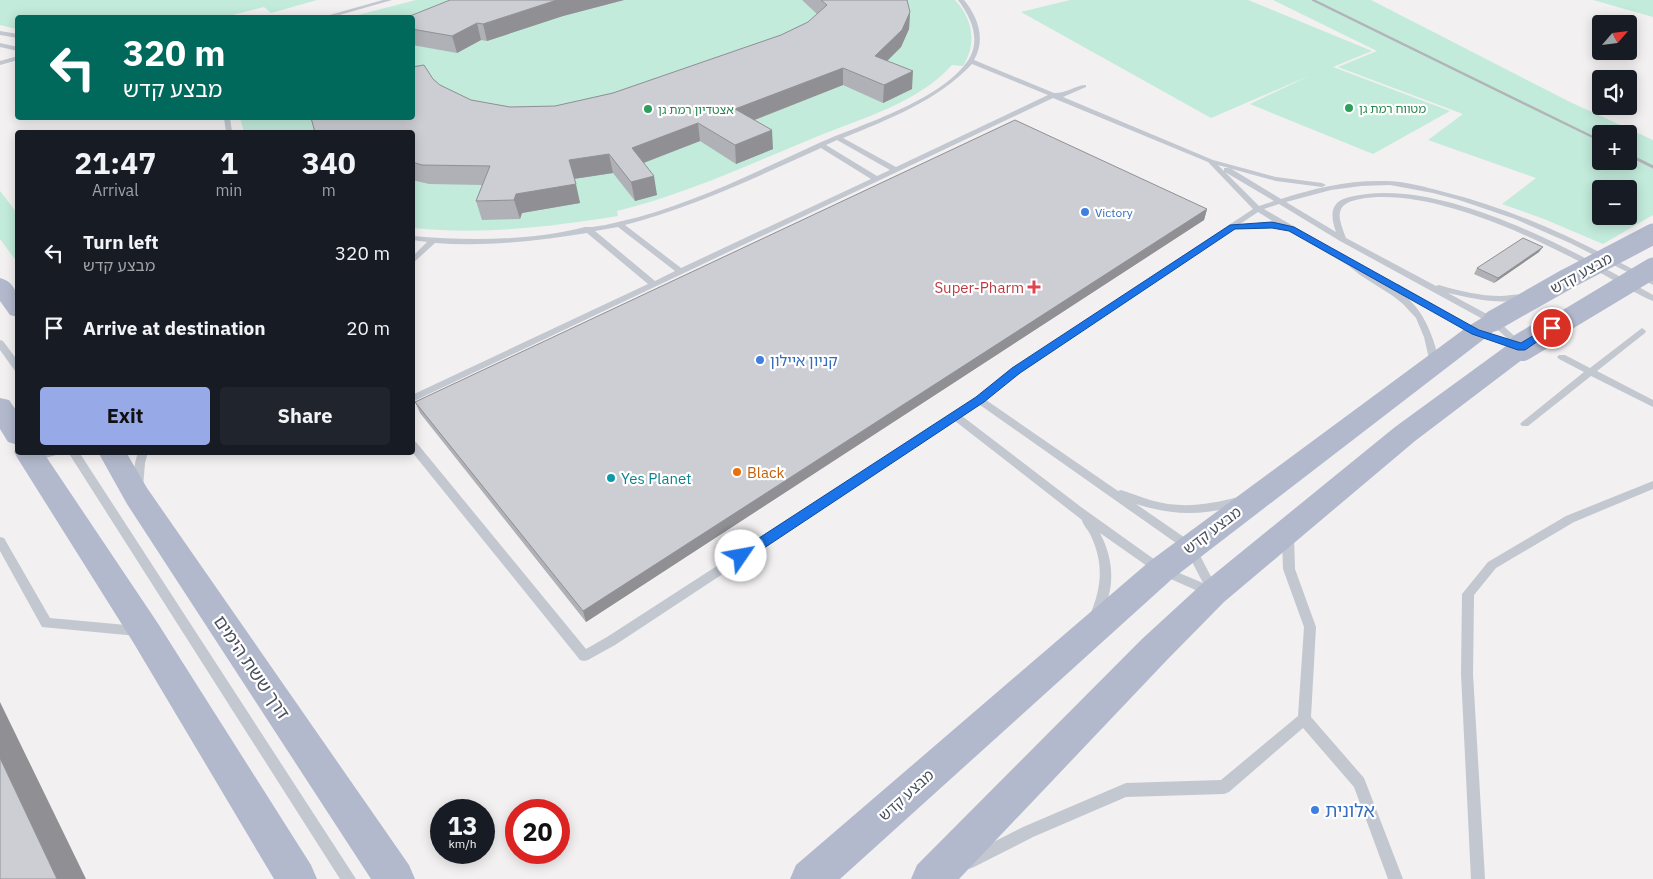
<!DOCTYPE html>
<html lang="en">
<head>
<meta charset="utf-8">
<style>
  :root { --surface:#171b24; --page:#20242c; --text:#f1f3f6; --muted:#9ea1a6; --accent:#97a9e6 }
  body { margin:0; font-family:"IBM Plex Sans","Noto Sans Hebrew",sans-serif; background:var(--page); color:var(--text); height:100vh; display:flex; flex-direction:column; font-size:19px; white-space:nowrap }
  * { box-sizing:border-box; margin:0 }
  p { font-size:16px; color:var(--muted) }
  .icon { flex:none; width:28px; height:28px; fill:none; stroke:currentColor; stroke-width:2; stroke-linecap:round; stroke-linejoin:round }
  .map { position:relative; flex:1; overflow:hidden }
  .side { position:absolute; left:15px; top:130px; width:400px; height:325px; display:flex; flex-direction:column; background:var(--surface); border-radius:5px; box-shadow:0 2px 12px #0003 }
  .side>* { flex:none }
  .guide { position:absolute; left:15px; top:15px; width:400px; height:105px; border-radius:5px; box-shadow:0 2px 12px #0003; background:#00695c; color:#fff; overflow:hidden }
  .needle { width:32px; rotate:62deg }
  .controls { position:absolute; left:1592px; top:15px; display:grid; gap:10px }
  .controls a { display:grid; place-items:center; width:45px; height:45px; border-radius:5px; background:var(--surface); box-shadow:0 2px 12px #0003; font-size:25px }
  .speed { position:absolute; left:430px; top:799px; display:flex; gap:10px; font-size:25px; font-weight:700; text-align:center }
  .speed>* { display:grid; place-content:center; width:65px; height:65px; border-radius:50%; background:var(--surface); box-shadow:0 2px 12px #0003; line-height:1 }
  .speed small { font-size:12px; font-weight:400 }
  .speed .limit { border:8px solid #d22; background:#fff; color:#111 }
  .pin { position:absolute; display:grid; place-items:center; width:42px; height:42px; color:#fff; margin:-21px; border:2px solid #fff; border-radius:50%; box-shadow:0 1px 5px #0007 }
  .me { position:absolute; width:55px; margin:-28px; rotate:57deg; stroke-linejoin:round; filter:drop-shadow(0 0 4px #0008) }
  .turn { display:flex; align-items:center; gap:18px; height:105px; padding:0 25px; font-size:22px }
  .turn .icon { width:65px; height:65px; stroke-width:2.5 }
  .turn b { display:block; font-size:35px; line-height:42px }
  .eta { display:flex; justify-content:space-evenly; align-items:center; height:85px; text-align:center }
  .eta b { font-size:30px; font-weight:800; line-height:35px }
  .button { display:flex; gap:10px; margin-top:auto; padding:10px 25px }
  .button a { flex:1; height:58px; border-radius:5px; background:var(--accent); color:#111; font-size:20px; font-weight:800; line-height:58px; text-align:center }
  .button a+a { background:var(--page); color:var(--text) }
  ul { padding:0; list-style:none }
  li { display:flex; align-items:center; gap:15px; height:75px; padding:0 25px }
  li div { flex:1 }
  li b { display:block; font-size:19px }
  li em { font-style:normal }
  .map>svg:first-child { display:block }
  .green { fill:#c2ebdb; fill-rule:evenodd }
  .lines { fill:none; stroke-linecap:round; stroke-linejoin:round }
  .service { fill:#c2c7d0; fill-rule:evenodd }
  .primary { fill:#b2b9cc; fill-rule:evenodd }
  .rail-far1 { stroke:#b2b4b9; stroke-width:2.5 }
  .rail { stroke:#b2b4b9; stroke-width:3 }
  .primary-bridge-far1 { stroke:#b2b9cc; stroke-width:21 }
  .primary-bridge { stroke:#b2b9cc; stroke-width:28 }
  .wall { fill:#b0b1b6 }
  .shaded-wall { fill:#909094 }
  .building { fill:#cdced4; stroke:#909094 }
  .route { fill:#1a73e8; stroke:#114b97 }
  .leisure-dot { fill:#2e9e5b; stroke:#fff; stroke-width:2 }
  .shop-dot { fill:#3f7fe0; stroke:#fff; stroke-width:2 }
  .health-dot { fill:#e0444e; stroke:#fff; stroke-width:2 }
  .food-dot { fill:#e8710a; stroke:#fff; stroke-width:2 }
  .culture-dot { fill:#0f9aa8; stroke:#fff; stroke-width:2 }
  .labels { text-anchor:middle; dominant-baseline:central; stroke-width:4.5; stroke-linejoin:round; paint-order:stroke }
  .far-leisure-label { font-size:12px; fill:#27864d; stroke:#fff; text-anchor:start }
  .far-shop-label { font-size:12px; fill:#366cbe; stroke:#fff; text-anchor:start }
  .street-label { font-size:15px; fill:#494f5b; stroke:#fff }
  .health-label { font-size:15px; fill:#be3a42; stroke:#fff; text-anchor:end }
  .shop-label { font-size:15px; fill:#366cbe; stroke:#fff; text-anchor:start }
  .food-label { font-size:15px; fill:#c56008; stroke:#fff; text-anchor:start }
  .culture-label { font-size:15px; fill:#0d838f; stroke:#fff; text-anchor:start }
  .near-street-label { font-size:18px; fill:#494f5b; stroke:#fff }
  .near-shop-label { font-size:18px; fill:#366cbe; stroke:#fff; text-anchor:start }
</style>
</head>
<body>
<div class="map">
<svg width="1653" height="879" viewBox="0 0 1653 879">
  <rect width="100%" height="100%" fill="#f2f0f0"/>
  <path class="green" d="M 0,0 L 317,0 L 271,13 L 264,7 L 221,18 L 18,18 L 17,29 L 0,25 Z
    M 416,0 L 955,0 C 973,19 977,44 963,66 L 952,65 C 918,103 862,118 816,137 C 750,164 686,194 617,211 L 618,216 C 547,227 485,235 413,228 L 412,132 L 244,132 L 240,118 L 412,118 L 412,18 L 350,17 Z
    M 1070,0 L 1248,0 L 1372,51 L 1333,67 L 1450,111 L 1373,154 L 1250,104 L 1311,75 L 1211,118 L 1021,12 Z
    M 1273,0 L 1371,0 L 1570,102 L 1653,140 L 1653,215 L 1603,244 L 1544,219 L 1502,204 L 1536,178 L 1428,140 L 1463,114 L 1338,67 L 1377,51 ZM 1601,134 L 1629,134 L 1629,161 L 1601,161 ZM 1601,189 L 1629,189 L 1629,216 L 1601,216 Z
    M 1593,0 L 1653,0 L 1653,17 Z
    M 0,191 L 17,213 L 17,262 L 0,239 Z"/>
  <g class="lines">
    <path class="service" d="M 383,0 L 392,0 L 329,18 L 319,18 Z
      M 958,0 L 964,0 C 978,17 986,39 974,60 L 1054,93 C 1068,93 1076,85 1086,85 L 1086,87 L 1063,97 L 1213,160 L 1276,177 L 1322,183 L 1326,185 L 1322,187 L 1276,181 L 1218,165 L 1224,171 L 1224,168 L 1230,168 L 1281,199 C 1314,188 1349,180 1385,181 C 1405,181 1425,187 1444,192 C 1518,210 1586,244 1653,280 L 1653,285 L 1570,243 L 1515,219 L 1459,200 L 1433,193 L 1390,185 L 1361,186 L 1331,190 L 1286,202 L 1336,232 C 1329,212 1331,200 1354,196 C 1444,177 1576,252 1653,295 L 1653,301 C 1645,298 1637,293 1629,289 C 1615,281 1601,273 1586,265 C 1527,234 1428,187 1360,199 C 1333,204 1338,217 1346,238 L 1436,286 L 1439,285 C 1459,291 1480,296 1501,296 C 1509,296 1521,292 1527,297 L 1526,299 C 1500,305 1474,299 1448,293 L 1496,319 L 1524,345 L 1526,347 L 1521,350 L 1473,334 L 1397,290 C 1424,308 1432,333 1440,363 L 1435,366 L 1430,363 L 1424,337 L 1416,318 L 1403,304 L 1393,296 L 1360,275 L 1349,266 L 1286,229 L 1272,227 L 1233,229 L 1019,373 L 986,400 L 1118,491 L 1121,490 C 1131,493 1140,497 1150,500 C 1180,509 1208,505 1238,497 L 1242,498 L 1243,501 L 1242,504 C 1204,516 1175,516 1136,504 L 1194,544 L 1219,592 L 1217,595 L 1213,597 L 1207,595 L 1157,573 L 1100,533 C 1115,562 1115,589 1100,619 L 1096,620 L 1092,619 L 1090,615 C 1102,587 1104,562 1090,534 C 1088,530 1084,526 1082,521 L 1082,520 L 955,421 L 615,645 L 588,660 L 584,661 L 580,660 L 412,452 L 412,442 L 416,442 L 586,649 L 607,637 L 977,398 L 1013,369 L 1253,209 L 1208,162 L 1053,98 L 412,402 L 412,395 L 648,284 L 587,233 C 537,241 486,247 435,243 L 412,264 L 412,257 L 427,242 L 412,240 L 412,236 C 469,241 530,241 585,227 C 587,227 590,227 592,227 C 601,226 610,224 618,222 C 689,206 753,173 819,143 C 862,124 943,100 969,59 C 981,39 971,17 958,0 ZM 972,64 L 1048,95 L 896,167 L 843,138 C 889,119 937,101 972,64 ZM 837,140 L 890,170 L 877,176 L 826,145 ZM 821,148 L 871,179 L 681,268 L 625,225 C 693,207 757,177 821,148 ZM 1225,172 L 1274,201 L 1259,206 ZM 1279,204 L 1340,241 L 1490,323 L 1508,339 L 1479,330 L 1398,284 L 1392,284 L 1392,287 L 1366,272 L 1355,262 L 1264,209 ZM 1258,212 L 1277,224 L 1240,224 ZM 618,227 L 675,271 L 655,281 L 595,231 ZM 980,405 L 1186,550 L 1203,583 L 1165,567 L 1081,507 L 962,416 Z
      M 0,31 L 18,34 L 18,38 L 0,35 Z
      M 0,43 L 18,47 L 18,51 L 0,47 Z
      M 18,56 L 18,60 L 0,65 L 0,61 Z
      M 224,118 L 230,118 L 232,132 L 226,132 Z
      M 1642,328 L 1646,331 L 1645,333 L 1597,371 L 1653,400 L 1653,407 L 1591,376 L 1528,426 L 1522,426 L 1520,424 L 1522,422 L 1584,372 L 1559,359 L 1557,357 L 1559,355 L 1565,355 L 1590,368 Z
      M 0,340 L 3,341 L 18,361 L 18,372 L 15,371 L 0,350 Z
      M 38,452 L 57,452 L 56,455 L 32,462 L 28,461 L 27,458 L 28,455 Z
      M 68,452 L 79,452 L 356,879 L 340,879 Z
      M 138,452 L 148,452 L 145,463 L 143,487 L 142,490 L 134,490 L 133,487 L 135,463 Z
      M 1653,481 L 1653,489 L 1574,522 L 1496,568 L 1474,595 L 1473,674 L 1485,879 L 1471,879 L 1461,674 L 1462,594 L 1488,562 L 1566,516 Z
      M 1288,532 L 1292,533 L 1294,536 L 1295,569 L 1316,627 L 1311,717 L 1364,778 L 1403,879 L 1388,879 L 1354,787 L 1303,728 L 1229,792 L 1224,794 L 1126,797 L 1033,837 L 974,867 L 969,869 L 964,867 L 962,862 L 964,857 L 1023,827 L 1126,783 L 1221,780 L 1298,716 L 1304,627 L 1283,569 L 1282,536 L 1284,533 Z
      M 0,537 L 4,538 L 50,618 L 137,626 L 141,627 L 143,631 L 141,635 L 137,636 L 42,627 L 0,551 Z"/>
    <path class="primary" d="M 0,278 C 19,283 18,301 18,317 L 10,315 L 0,301 Z
      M 1493,313 L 1501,316 L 1505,321 L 1501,326 L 1172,579 L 840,879 L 790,879 L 796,865 L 1150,561 L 1467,327 L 1485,316 Z
      M 1522,339 L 1531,341 L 1534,347 L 1531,353 L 1415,441 L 1224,602 L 1166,661 L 959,879 L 911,879 L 917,865 L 1142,639 L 1202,584 L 1395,427 L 1513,341 Z
      M 0,398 L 9,400 L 18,413 L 18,445 L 8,442 L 0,429 Z
      M 18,446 L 18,452 L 43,452 L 157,622 L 311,865 L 317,879 L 274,879 L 133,642 L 18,459 L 14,452 Z
      M 98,452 L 126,452 L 147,488 L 409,865 L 415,879 L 371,879 L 127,504 Z"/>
    <path class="rail-far1" d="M 1313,0 L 1601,141"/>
    <path class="rail" d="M 1629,155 L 1653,167"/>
    <path class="primary-bridge-far1" d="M 1493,321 L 1567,279 L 1653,234
      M 1550,330 L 1653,268"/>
    <path class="primary-bridge" d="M 1522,347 L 1552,329"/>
  </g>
  <path class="wall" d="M 450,0 L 624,0 L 563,16 L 487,41 L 481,40 L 457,53 L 412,45 L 412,18 Z
    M 802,0 L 907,0 L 910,12 L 909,29 L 901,47 L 887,61 L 912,89 L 883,103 L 843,85 L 755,120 L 773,149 L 736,164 L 700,141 L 644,163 L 657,195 L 635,201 L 613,173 L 574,179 L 580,203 L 522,213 L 520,219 L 482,220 L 476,201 L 482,185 L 429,184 L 412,180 L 412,132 L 433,79 L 440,85 L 471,100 L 510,107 L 555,106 L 613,93 L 781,35 L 808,22 L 817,14 Z
    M 1207,209 L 1204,220 L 586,622 L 420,413 L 415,402 Z
    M 1539,252 L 1494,283 L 1474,274 L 1477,268 Z"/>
  <path class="shaded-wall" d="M 557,0 L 624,0 L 563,16 L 487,41 L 483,24 Z
    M 910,12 L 909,29 L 901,47 L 875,73 L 875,56 Z
    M 477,23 L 481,40 L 457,53 L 452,36 Z
    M 843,68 L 843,85 L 736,127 L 735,109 Z
    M 913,71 L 912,89 L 883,103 L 884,85 Z
    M 698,123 L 700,141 L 635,166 L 632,148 Z
    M 772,130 L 773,149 L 736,164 L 735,145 Z
    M 609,154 L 613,173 L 573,179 L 569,160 Z
    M 654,176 L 657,195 L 635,201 L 631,182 Z
    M 576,184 L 580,203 L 522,213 L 520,219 L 514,200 L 516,194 Z
    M 1207,209 L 1204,220 L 586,622 L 583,611 Z
    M 1543,247 L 1539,252 L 1494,283 L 1498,278 Z
    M 0,702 L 86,879 L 57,879 L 0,758 Z"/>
  <path class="building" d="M 450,0 L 557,0 L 483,24 L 477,23 L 452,36 L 412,29 L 412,18 L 405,18 Z
    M 821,0 L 907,0 L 910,12 L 902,30 L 875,56 L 913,71 L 884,85 L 843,68 L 735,109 L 772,130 L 735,145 L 698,123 L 632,148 L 654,176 L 631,182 L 609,154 L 569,160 L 576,184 L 516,194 L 514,200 L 476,201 L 490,166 L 422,165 L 412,162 L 412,132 L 315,132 L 311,118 L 412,118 L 412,67 L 424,65 L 433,79 L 440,85 L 471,100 L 510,107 L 555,106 L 613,93 L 781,35 L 808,22 L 827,5 Z
    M 1015,120 L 1207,209 L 583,611 L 415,402 Z
    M 1523,238 L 1543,247 L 1498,278 L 1477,268 Z
    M 0,758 L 57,879 L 0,879 Z"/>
  <path class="route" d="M 1272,222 L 1294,227 L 1479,330 L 1521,343 L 1549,326 L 1552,325 L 1557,328 L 1525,350 L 1518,350 L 1472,334 L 1289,231 L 1272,228 L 1235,229 L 1020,373 L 984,402 L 746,560 L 741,562 L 736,560 L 735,556 L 736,553 L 976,397 L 1012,368 L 1230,225 Z"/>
  <g class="leisure-dot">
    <circle cx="1349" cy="108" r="5"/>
    <circle cx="648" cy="109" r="5"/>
  </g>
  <g class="shop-dot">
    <circle cx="1085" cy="212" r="5"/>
    <circle cx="760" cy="360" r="5"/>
    <circle cx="1315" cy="810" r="5"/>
  </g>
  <path class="health-dot" d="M1031.5 279.5h5v5h5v5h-5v5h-5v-5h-5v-5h5z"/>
  <circle class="food-dot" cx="737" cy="472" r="5"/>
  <circle class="culture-dot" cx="611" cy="478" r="5"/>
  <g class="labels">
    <g class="far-leisure-label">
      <text x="1359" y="108">מטווח רמת גן</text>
      <text x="658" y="109">אצטדיון רמת גן</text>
    </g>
    <g class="far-shop-label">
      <text x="1095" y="212">Victory</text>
    </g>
    <g class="street-label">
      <text transform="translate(1581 273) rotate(-29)">מבצע קדש</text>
      <text transform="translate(1212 530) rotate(-37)">מבצע קדש</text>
      <text transform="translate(906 795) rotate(-42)">מבצע קדש</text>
    </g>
    <g class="health-label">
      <text x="1024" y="287">Super-Pharm</text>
    </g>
    <g class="shop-label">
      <text x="770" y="360">קניון איילון</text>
    </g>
    <g class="food-label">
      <text x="747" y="472">Black</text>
    </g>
    <g class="culture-label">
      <text x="621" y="478">Yes Planet</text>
    </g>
    <g class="near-street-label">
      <text transform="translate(252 667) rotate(56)">דרך ששת הימים</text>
    </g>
    <g class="near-shop-label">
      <text x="1325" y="810">אלונית</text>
    </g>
  </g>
</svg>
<div class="controls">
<a><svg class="needle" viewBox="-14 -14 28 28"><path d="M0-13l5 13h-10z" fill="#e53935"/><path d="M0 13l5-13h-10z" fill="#9ea1a6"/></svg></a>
<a><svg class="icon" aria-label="sound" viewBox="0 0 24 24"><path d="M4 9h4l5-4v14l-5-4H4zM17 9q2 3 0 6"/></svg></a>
<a>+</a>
<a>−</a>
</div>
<div class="speed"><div>13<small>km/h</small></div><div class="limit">20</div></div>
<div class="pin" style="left:1552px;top:328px;background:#d93025"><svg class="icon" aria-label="arrive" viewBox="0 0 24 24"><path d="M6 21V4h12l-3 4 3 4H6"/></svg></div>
<svg class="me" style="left:741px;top:556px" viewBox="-20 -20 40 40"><circle r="19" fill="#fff"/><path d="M0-13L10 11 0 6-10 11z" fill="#1a73e8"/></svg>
<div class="guide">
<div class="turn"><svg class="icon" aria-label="left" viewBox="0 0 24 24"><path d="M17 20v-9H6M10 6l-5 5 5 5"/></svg><div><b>320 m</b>מבצע קדש</div></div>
</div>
<section class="side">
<div class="eta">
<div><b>21:47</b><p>Arrival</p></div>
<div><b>1</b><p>min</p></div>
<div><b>340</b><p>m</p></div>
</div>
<ul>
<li><svg class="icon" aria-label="left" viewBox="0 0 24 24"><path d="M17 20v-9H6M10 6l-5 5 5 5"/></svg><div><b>Turn left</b><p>מבצע קדש</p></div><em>320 m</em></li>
<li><svg class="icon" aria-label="arrive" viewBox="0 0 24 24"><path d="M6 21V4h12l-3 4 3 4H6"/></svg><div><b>Arrive at destination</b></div><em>20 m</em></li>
</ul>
<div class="button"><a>Exit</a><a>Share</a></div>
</section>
</div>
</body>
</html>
